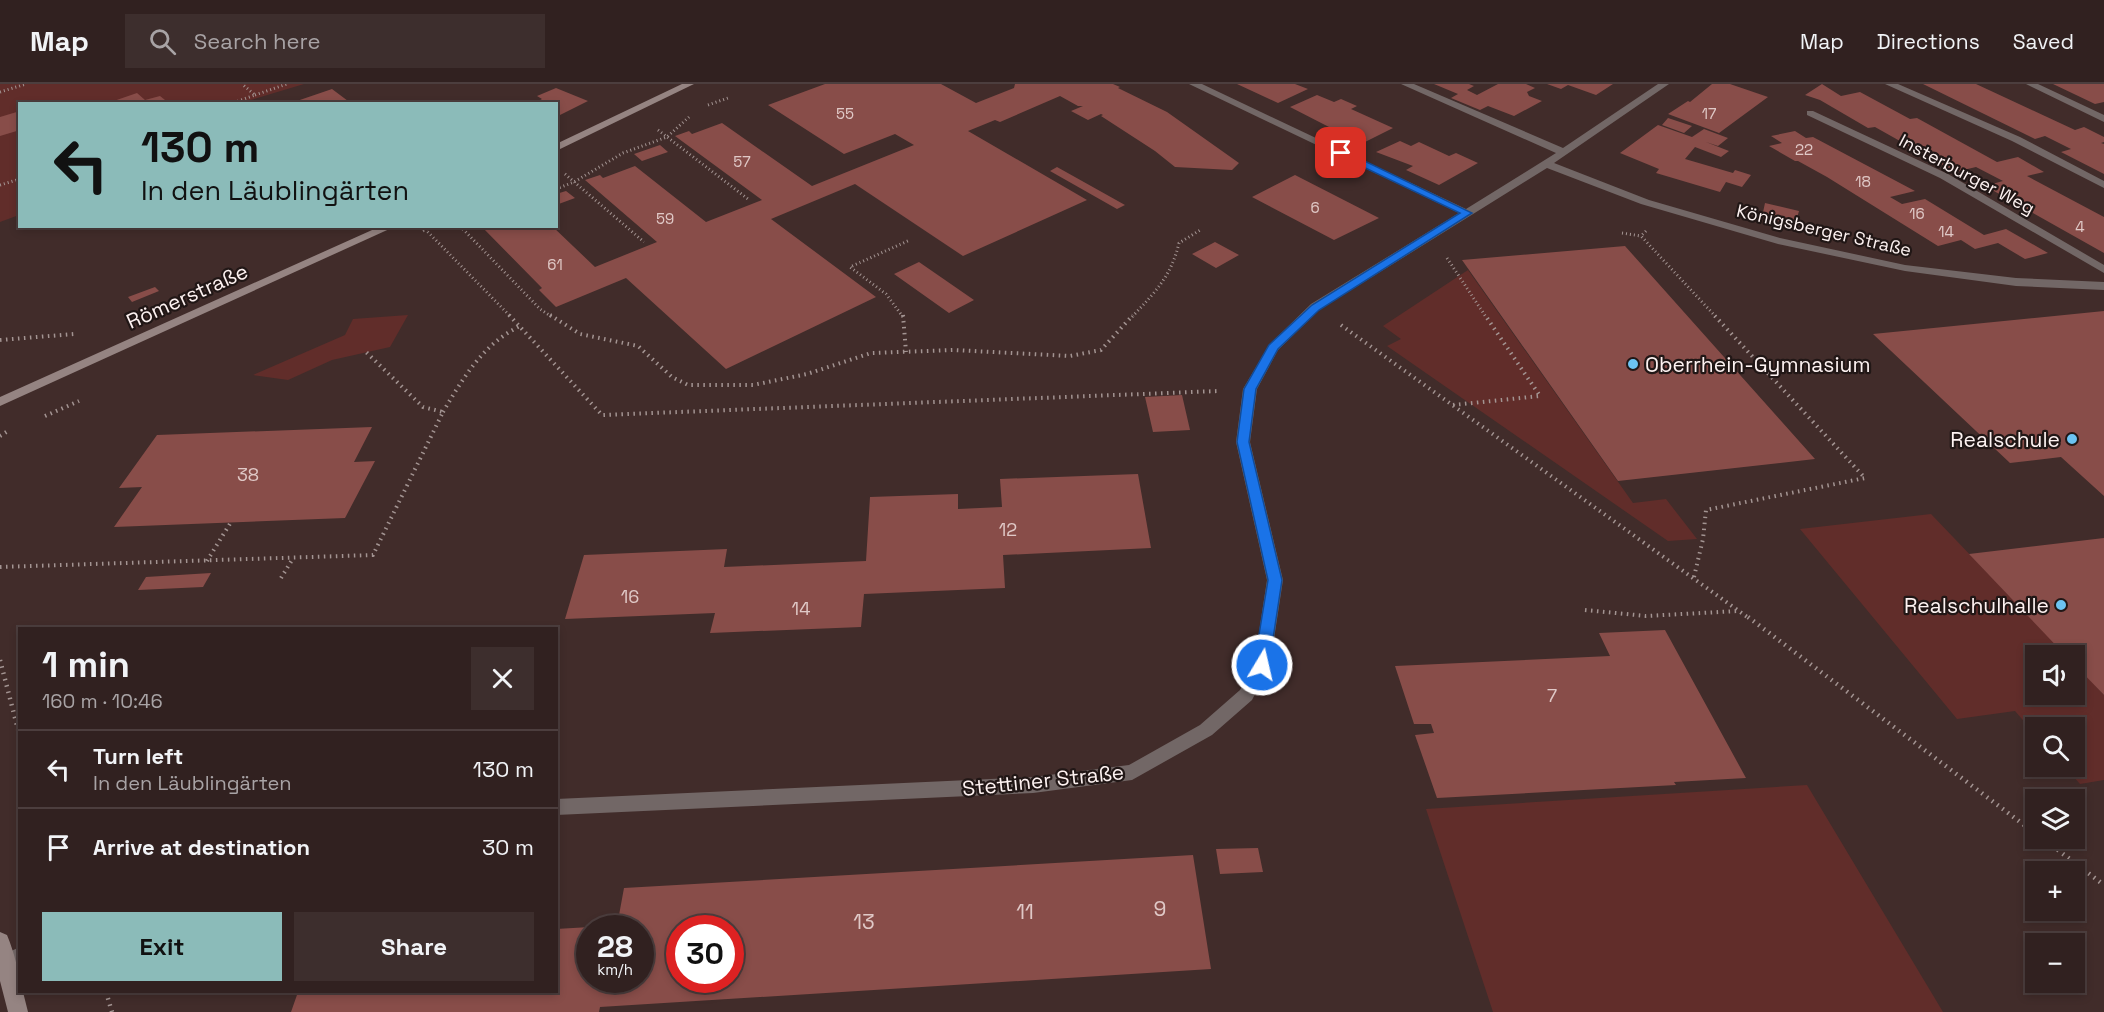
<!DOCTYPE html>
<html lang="en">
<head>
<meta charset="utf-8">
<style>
  :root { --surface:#312120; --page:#3d2e2d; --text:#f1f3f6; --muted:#a8a3a5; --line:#4c3e3e; --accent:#8bbbb9 }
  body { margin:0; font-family:"Space Grotesk",sans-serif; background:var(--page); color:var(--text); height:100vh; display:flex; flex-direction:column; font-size:22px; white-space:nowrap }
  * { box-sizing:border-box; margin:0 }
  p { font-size:20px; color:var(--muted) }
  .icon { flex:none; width:33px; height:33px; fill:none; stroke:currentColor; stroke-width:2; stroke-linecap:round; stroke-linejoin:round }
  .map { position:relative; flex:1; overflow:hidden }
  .sheet { position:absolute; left:18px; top:543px; width:540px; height:366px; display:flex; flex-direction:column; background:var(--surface); border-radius:0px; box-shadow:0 3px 9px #0003,0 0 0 2px var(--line) }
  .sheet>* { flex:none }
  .top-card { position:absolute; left:18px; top:18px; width:540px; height:126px; border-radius:0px; box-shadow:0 3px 9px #0003,0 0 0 2px var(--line); background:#8bbbb9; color:#111; overflow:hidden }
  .controls { position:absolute; left:2025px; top:561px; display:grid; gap:12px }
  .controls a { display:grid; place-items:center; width:60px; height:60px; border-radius:0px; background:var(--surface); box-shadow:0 3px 9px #0003,0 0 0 2px var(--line); font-size:30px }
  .speed { position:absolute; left:576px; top:831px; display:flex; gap:12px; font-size:30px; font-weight:700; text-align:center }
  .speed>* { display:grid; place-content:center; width:78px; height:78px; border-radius:50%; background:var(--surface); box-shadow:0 3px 9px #0003,0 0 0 2px var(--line); line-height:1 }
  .speed small { font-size:15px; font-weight:400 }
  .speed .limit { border:9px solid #d22; background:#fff; color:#111 }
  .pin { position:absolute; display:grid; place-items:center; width:51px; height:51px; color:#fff; margin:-26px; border-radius:12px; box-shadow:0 3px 9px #0006 }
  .me { position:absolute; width:66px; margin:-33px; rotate:9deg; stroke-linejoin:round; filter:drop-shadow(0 0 4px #0008) }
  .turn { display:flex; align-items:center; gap:21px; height:126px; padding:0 24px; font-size:27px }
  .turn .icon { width:78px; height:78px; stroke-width:2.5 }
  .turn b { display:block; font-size:42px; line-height:51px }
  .round { display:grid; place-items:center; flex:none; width:63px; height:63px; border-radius:0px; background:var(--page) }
  .overview { display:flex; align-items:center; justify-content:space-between; height:102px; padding:0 24px }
  h1 { font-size:36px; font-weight:700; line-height:45px }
  .button { display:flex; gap:12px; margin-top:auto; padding:12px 24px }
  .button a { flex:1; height:69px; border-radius:0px; background:var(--accent); color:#111; font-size:24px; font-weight:700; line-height:69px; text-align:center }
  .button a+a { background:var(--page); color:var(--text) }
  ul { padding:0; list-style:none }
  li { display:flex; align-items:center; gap:18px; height:78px; padding:0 24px; border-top:2px solid var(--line) }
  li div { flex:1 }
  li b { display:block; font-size:22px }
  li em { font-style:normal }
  header { display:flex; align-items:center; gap:36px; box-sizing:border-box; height:84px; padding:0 30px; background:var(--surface); border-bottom:2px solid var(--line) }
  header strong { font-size:28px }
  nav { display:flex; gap:33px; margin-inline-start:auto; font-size:21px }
  .search { width:420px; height:54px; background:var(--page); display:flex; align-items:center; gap:15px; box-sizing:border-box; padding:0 21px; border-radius:0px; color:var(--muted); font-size:22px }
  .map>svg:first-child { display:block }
  .green { fill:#612d2a }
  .building { fill:#884d49; fill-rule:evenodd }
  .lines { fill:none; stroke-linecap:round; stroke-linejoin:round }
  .path-far2 { stroke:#a39492; stroke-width:3; stroke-dasharray:1 3; stroke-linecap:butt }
  .path-far1 { stroke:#a39492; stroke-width:4; stroke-dasharray:1.5 4.5; stroke-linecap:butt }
  .path { stroke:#a39492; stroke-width:4.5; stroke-dasharray:1.5 5; stroke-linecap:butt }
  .street { fill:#726766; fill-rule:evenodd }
  .secondary { fill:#958482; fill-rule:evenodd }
  .route { fill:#1a73e8; stroke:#114b97; stroke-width:1.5 }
  .poi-dot { fill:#6cc3f2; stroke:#211716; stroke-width:2 }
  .labels { text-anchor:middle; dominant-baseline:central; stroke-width:4.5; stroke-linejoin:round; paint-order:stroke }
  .far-number-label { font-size:15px; fill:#e0c9c7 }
  .far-street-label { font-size:18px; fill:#fdf2f1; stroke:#211716 }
  .number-label { font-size:18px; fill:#e0c9c7 }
  .street-label { font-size:21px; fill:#fdf2f1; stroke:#211716 }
  .poi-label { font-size:21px; fill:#fdf2f1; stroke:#211716; text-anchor:end }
  .near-number-label { font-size:21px; fill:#e0c9c7 }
</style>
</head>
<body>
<header>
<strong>Map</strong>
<div class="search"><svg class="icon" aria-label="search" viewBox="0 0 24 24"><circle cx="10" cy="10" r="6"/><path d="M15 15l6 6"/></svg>Search here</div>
<nav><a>Map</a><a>Directions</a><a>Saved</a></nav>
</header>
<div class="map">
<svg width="2104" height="928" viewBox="0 0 2104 928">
  <rect width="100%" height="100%" fill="#412c2a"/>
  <path class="green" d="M 0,0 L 304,0 L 241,19 L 20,20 L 19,131 L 0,138 Z
    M 1468,186 L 1633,419 L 1666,415 L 1697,455 L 1668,457 L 1387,262 L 1401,255 L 1383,242 Z
    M 408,231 L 390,263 L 332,276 L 288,296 L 253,291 L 345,251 L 353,235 Z
    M 1931,430 L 2066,571 L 2036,572 L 2036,610 L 2074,610 L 2075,580 L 2104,611 L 2104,696 L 2080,700 L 2065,683 L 2074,682 L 2074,644 L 2036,644 L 2035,650 L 2015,627 L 1957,635 L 1800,445 Z
    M 1807,701 L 1943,928 L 1493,928 L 1426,725 Z"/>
  <path class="building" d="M 825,0 L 941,0 L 976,19 L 1014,4 L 1015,0 L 1113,0 L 1120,3 L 1118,4 L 1167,28 L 1239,79 L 1232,86 L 1175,83 L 1155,67 L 1101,32 L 1103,31 L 1101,30 L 1088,36 L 1071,27 L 1083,22 L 1078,22 L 1060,12 L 1000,38 L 995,36 L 968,47 L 1087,116 L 963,172 L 855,100 L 771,135 L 876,213 L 726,285 L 626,194 L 556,223 L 539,206 L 542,204 L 483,144 L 488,142 L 552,142 L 595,183 L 657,158 L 585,96 L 600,91 L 603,94 L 635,82 L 706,138 L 762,116 L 675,52 L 689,47 L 692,50 L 722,39 L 812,102 L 914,61 L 895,50 L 844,70 L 768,21 Z
    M 1237,0 L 1295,0 L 1308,5 L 1278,19 Z
    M 1434,0 L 1469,0 L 1474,2 L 1467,6 L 1477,11 L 1498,0 L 1526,0 L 1535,4 L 1527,8 L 1529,12 L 1542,17 L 1514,32 L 1488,22 L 1480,26 L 1451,14 L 1458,10 Z
    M 1547,0 L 1613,0 L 1596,11 L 1568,1 L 1561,5 Z
    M 1712,0 L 1730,0 L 1768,13 L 1719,49 L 1668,30 L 1688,17 L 1690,18 Z
    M 1822,0 L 1841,12 L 1860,8 L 1910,35 L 1917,34 L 1997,78 L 2018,73 L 2044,88 L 2027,92 L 2104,133 L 2104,169 L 1985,102 L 2003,97 L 1976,83 L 1955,88 L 1875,43 L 1868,44 L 1820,16 L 1805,11 Z
    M 1923,0 L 1976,0 L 2075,46 L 2084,43 L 2104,53 L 2104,58 L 2101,59 L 2104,60 L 2104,90 L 2061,68 L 2071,65 L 2045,52 L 2035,55 Z
    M 2053,0 L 2104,0 L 2104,18 L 2095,20 Z
    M 556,4 L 588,17 L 556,33 L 556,20 L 533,20 L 542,15 L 537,12 Z
    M 332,5 L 352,20 L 291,20 L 291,19 Z
    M 137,9 L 145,16 L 160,12 L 170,20 L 105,20 Z
    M 1317,11 L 1334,18 L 1341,15 L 1357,22 L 1351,25 L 1393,44 L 1363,59 L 1327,45 L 1329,43 L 1290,23 Z
    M 20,27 L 20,46 L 0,52 L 0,33 Z
    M 1668,34 L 1692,42 L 1684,49 L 1662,41 Z
    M 1658,41 L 1692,53 L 1704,45 L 1728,54 L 1718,62 L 1706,58 L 1729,67 L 1721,73 L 1695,63 L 1685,75 L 1733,89 L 1735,86 L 1751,91 L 1742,103 L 1726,98 L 1720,108 L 1656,89 L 1659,85 L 1620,69 Z
    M 1795,47 L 1806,54 L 1813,53 L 1915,107 L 1890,113 L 1902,120 L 1925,115 L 1984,151 L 2006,145 L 2048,169 L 2025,175 L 1998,159 L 1975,165 L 1961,156 L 1938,162 L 1827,93 L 1798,77 L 1795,77 L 1769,62 L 1782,59 L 1771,52 Z
    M 1400,57 L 1411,62 L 1419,58 L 1449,72 L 1456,69 L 1478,79 L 1439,101 L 1406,86 L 1413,82 L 1376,68 Z
    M 660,61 L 668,68 L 642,77 L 634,70 Z
    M 1057,83 L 1125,121 L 1117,125 L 1050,87 Z
    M 1295,91 L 1379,134 L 1334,156 L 1252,113 Z
    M 566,107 L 575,114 L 556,121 L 556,110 Z
    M 1765,119 L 1799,127 L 1795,141 L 1762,133 Z
    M 1215,158 L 1239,171 L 1216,184 L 1192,170 Z
    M 1625,162 L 1815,375 L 1618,397 L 1462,176 Z
    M 919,178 L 974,216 L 949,229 L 894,190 Z
    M 155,203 L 159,207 L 132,218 L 128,213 Z
    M 2104,227 L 2104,412 L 2061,373 L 2010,379 L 1873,250 Z
    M 1182,311 L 1190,346 L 1153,348 L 1145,313 Z
    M 372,343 L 354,378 L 375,377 L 345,434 L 114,443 L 142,403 L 119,404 L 157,351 Z
    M 1138,390 L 1151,464 L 1003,471 L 1005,504 L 864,510 L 861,543 L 710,549 L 715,529 L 565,535 L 584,471 L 727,465 L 724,483 L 866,477 L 870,413 L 958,410 L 958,425 L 1002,423 L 1000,395 Z
    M 2104,454 L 2104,611 L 2074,580 L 2074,572 L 2066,572 L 1969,470 Z
    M 211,489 L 203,503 L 138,506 L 146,493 Z
    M 1665,546 L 1746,694 L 1674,698 L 1676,701 L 1437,714 L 1415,651 L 1434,649 L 1431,640 L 1414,640 L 1395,582 L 1610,572 L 1599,549 Z
    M 1258,764 L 1263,788 L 1220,790 L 1216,765 Z
    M 1193,771 L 1211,885 L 600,923 L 599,928 L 291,928 L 298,908 L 556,908 L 556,845 L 590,843 L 590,896 L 640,896 L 640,844 L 599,844 L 617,842 L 624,804 ZM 680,844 L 730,844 L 730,896 L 680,896 Z"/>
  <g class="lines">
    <path class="path-far2" d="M 0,8 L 26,0
      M 255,11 L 287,0
      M 230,20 L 255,11 L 242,0
      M 708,21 L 728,14
      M 658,46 L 748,115
      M 565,90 L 644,158
      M 0,101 L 20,95
      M 556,105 L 574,98 L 623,69 L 667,53 L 689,33
      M 422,142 L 511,233
      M 460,142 L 540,225 L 552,233
      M 423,147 L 432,142
      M 1646,147 L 1641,152 L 1716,233
      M 1622,149 L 1641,152
      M 1447,174 L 1486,233
      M 903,233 L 886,210 L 850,183 L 910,156
      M 1132,233 C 1155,208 1171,193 1179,159 L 1202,145"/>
    <path class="path-far1" d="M 509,231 L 602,331 L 1219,307
      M 550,231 L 580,250 L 638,262 L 672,293 L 688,301 L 753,301 L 807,290 L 871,269 L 954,266 L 1070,272 L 1101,266 L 1133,231
      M 903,231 L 906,268
      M 1341,241 L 1750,535
      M 0,256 L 74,250
      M 1453,321 L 1540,312 L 1485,231
      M 443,328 C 463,294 483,260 520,242
      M 45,332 L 79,317
      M 0,352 L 8,347
      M 207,477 L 231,438
      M 0,483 L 373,471 L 443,328 L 423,323 L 365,267
      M 1694,493 L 1703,455 L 1706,426 L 1865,394 L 1714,231
      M 281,494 L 292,476
      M 1585,526 L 1646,532 L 1738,527"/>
    <path class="path" d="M 1748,533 L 2036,750
      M 0,576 L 20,653
      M 2042,754 L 2104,801
      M 106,908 L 112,928"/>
    <path class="street" d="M 1189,0 L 1202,0 L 1466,125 L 1556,69 L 1401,0 L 1414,0 L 1563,64 L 1658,0 L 1669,0 L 1554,79 L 1649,116 L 1780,154 L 1905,181 L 2016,194 L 2104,198 L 2104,206 L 2016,202 L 1905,187 L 1778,160 L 1641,120 L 1547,84 L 1319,226 L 1278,266 L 1257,305 L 1250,358 L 1283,496 L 1270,581 L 1252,616 L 1212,651 L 1132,696 L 1033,709 L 556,731 L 556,715 L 1033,693 L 1129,681 L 1200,641 L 1240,606 L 1254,581 L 1267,496 L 1236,358 L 1243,305 L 1269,261 L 1311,220 L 1459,129 Z
      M 1885,0 L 1898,0 L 2020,53 L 2104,97 L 2104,104 L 2012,57 Z
      M 2026,0 L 2038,0 L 2104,31 L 2104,38 Z
      M 1807,27 L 1813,27 L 1948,90 L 2104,181 L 2104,189 L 1940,94 L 1807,31 Z
      M 20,863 L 20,883 L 5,890 L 0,888 L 0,872 Z"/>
    <path class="secondary" d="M 682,0 L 694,0 L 556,67 L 556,60 Z
      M 381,142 L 396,142 L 0,322 L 0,313 Z
      M 0,848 L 7,851 C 14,868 20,889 20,908 L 23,908 L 28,928 L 8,928 L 0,897 Z"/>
  </g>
  <path class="route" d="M 1338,67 L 1344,67 L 1472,129 L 1319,226 L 1278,265 L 1256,305 L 1249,358 L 1282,496 L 1269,581 L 1267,585 L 1257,585 L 1254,581 L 1268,496 L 1237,358 L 1244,305 L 1269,261 L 1312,221 L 1460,129 L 1338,71 Z"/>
  <g class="poi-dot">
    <circle cx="1633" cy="280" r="6"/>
    <circle cx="2072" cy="355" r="6"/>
    <circle cx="2061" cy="521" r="6"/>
  </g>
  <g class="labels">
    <g class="far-number-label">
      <text x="845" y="29">55</text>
      <text x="1709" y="29">17</text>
      <text x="1804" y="65">22</text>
      <text x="742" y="77">57</text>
      <text x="1863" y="97">18</text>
      <text x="1315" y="123">6</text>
      <text x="1917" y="129">16</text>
      <text x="665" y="134">59</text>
      <text x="2080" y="142">4</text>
      <text x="1946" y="147">14</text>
      <text x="555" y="180">61</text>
    </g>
    <g class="far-street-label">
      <text transform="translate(1967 90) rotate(28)">Insterburger Weg</text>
      <text transform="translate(1824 146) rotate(13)">Königsberger Straße</text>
    </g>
    <g class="number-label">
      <text x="248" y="390">38</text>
      <text x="1008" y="445">12</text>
      <text x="630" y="512">16</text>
      <text x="801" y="524">14</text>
      <text x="1552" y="611">7</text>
    </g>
    <g class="street-label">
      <text transform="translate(187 212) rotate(-24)">Römerstraße</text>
      <text transform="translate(1043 696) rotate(-6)">Stettiner Straße</text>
    </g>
    <g class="poi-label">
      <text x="1645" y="280" text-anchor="start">Oberrhein-Gymnasium</text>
      <text x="2060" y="355">Realschule</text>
      <text x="2049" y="521">Realschulhalle</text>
    </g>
    <g class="near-number-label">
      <text x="1160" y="824">9</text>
      <text x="1025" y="827">11</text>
      <text x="864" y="837">13</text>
    </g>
  </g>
</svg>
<div class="controls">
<a><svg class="icon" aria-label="sound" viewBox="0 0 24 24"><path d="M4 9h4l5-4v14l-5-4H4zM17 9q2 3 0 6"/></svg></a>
<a><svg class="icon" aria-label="search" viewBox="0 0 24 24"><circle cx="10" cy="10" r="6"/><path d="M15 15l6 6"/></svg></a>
<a><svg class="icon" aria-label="layers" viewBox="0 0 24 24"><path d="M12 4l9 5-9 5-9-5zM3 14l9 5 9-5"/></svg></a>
<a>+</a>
<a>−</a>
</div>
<div class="speed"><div>28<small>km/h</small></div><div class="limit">30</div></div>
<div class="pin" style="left:1341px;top:69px;background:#d93025"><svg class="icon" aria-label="arrive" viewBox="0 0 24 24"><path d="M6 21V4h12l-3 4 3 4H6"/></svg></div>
<svg class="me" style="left:1262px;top:581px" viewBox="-20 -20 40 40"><circle r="17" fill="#1a73e8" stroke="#fff" stroke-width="3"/><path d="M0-11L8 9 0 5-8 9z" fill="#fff"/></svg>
<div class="top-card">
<div class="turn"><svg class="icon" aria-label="left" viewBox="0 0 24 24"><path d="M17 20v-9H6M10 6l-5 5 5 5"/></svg><div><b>130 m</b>In den Läublingärten</div></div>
</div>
<section class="sheet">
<div class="overview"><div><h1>1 min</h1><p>160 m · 10:46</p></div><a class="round"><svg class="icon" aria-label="close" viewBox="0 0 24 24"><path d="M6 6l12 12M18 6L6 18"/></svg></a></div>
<ul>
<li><svg class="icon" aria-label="left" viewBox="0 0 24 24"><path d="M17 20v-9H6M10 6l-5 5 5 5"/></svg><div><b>Turn left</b><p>In den Läublingärten</p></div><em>130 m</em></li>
<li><svg class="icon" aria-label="arrive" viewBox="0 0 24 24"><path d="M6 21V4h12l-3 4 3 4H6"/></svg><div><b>Arrive at destination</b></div><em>30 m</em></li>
</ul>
<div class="button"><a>Exit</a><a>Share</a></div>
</section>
</div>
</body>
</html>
